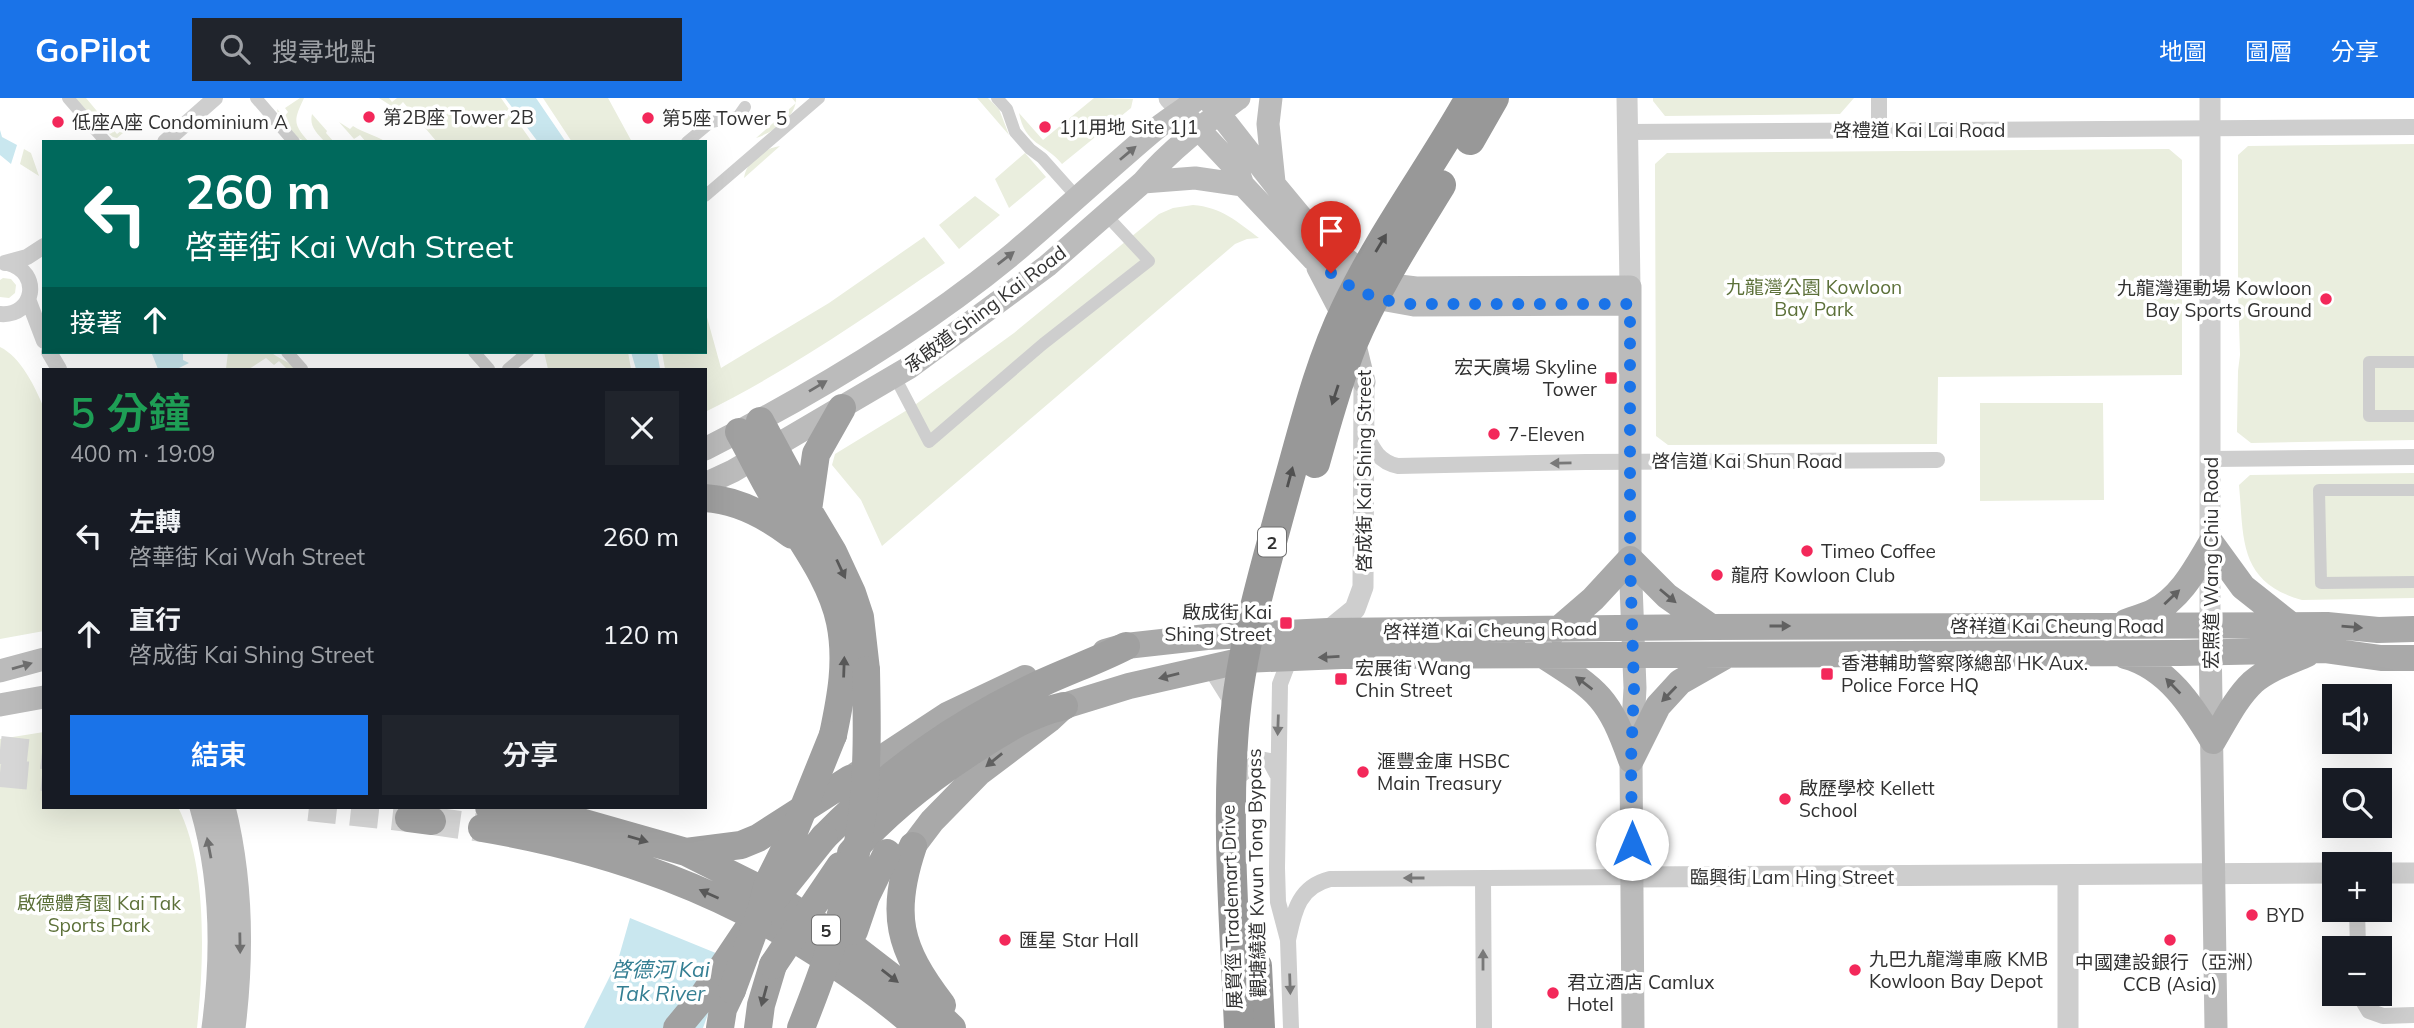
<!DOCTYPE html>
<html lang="zh-TW">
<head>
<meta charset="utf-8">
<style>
  :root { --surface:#171b24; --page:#20242c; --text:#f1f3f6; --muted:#9ea1a6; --accent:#1a73e8 }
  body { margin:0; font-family:Mulish,"Noto Sans TC",sans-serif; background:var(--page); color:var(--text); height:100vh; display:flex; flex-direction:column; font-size:26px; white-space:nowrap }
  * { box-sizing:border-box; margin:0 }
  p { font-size:23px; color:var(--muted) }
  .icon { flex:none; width:38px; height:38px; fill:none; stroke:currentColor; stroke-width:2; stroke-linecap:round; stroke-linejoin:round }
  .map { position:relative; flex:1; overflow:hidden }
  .side { position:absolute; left:42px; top:270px; width:665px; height:441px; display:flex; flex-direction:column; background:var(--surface); border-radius:0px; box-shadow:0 7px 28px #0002 }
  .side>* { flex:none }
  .hud { position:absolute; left:42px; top:42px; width:665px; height:214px; border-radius:0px; box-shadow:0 7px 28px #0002; background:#00695c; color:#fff; overflow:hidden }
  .fabs { position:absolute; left:2322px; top:586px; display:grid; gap:14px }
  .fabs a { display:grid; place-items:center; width:70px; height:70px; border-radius:0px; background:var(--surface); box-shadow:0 7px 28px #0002; font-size:35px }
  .pin { position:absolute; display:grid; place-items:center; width:60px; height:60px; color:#fff; margin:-72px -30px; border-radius:50% 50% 50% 0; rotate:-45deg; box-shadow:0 0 7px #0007 }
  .pin .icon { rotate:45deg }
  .me { position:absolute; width:77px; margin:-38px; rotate:0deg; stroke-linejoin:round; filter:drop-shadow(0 0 5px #0008) }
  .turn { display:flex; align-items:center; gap:24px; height:147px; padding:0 28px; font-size:32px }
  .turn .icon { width:91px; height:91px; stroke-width:2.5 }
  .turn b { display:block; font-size:49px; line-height:60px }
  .then { display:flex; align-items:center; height:66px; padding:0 28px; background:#0003; gap:14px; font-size:26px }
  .round { display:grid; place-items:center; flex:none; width:74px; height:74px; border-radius:0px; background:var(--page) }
  .overview { display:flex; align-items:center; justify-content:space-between; height:119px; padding:0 28px }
  h1 { font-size:42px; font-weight:600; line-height:52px; color:#1e9e55 }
  .button { display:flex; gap:14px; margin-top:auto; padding:14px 28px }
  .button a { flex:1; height:80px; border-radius:0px; background:var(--accent); color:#fff; font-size:28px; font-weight:600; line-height:80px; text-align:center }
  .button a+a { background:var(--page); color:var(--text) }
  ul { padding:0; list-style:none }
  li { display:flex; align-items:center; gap:21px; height:98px; padding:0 28px }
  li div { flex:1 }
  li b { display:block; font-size:26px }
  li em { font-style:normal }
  header { display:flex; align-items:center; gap:42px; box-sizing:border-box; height:98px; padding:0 35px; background:var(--accent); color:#fff }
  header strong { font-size:33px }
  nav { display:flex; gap:38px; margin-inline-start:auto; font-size:24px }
  .search { width:490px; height:63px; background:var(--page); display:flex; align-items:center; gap:18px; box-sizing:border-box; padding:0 24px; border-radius:0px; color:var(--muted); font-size:26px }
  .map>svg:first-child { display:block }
  .green { fill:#eaeede }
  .water { fill:#c9e7ef }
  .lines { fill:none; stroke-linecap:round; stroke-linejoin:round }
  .trunk-tunnel { stroke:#d6d6d6; stroke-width:28; stroke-dasharray:28 14; stroke-linecap:butt }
  .pedestrian { stroke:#cecece; stroke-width:12 }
  .minor { stroke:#cecece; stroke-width:16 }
  .tertiary { stroke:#cecece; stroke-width:21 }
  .secondary { stroke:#bbb; stroke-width:23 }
  .primary { stroke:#a9a9a9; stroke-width:26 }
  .trunk { stroke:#a0a0a0; stroke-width:28 }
  .motorway { stroke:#989898; stroke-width:30 }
  .trunk-bridge { stroke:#a0a0a0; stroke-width:28 }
  .motorway-bridge { stroke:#989898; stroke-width:30 }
  .oneway { fill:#6f6f6f }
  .oneway2 { fill:#505050 }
  .oneway3 { fill:#787878 }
  .oneway4 { fill:#585858 }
  .oneway5 { fill:#616161 }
  .route { stroke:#1a73e8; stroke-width:12; stroke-dasharray:0 21.6 }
  .poi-dot { fill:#f3285a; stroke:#fff; stroke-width:2.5 }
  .labels { text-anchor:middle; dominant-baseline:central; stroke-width:7; stroke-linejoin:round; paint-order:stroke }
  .shield { fill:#fff; stroke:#6f6f6f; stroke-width:2 }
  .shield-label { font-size:18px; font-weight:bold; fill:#313131 }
  .poi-label { font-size:19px; fill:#313131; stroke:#fff; text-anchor:start }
  .street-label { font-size:19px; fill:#313131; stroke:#fff }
  .park-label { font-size:19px; fill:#5d713a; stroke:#fff }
  .water-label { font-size:21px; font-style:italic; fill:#357f93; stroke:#fff }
</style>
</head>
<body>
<header>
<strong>GoPilot</strong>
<div class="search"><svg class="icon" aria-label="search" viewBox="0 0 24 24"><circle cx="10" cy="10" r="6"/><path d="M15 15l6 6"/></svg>搜尋地點</div>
<nav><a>地圖</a><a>圖層</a><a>分享</a></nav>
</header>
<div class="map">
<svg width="2414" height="930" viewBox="0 0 2414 930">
  <rect width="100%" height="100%" fill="#fff"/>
  <path class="green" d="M 75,0 L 86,0 L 107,25 L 111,22 L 113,24 L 112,30 L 117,36 L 127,28 L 129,30 L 117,40 L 113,39 L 91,22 Z
    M 300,0 L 304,0 C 294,22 292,25 309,44 C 293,40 280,28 277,11 L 284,19 L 288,14 L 285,10 Z
    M 379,0 L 389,0 L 392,4 L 397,0 L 501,0 L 532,44 L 437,44 L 403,4 L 396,11 Z
    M 543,0 L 608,0 L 632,44 L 572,44 Z
    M 792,0 L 796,0 C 797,19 772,35 756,40 L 796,5 Z
    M 977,0 L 988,0 L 999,11 L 1009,37 Z
    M 1094,0 L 1133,1 L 1131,10 L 1062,66 C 1045,45 1025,47 1019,15 L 1043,42 Z
    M 1653,0 L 1854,0 L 1840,16 L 1665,18 L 1653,3 Z
    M 312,16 L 327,33 L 326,35 L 334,44 L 325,44 C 317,35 309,29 312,16 Z
    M 339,24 L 350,31 L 353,28 C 364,35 375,37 386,44 L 366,44 L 360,37 L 354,41 Z
    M 2414,46 L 2414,342 L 2251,345 L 2237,334 L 2238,273 L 2240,257 L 2238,193 L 2238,57 L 2248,48 Z
    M 780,48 L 744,80 C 746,63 765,50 780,48 Z
    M 24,51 L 31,55 L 39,78 L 20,66 Z
    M 2169,51 L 2182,62 L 2182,277 L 1938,279 L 1937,346 L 1668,347 L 1656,338 L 1655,66 L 1667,55 Z
    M 1025,55 L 1046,79 L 1009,110 L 995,81 Z
    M 975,98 L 1000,117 L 959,151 L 939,127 Z
    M 1193,107 C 1221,109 1238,124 1259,140 L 1247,141 L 1235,146 L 882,448 L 861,402 L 832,367 L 835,356 L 912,309 L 1014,235 L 1159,116 L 1173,110 Z
    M 924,139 L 945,165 C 867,218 790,272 705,314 L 705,271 L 665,271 L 662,254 L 705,254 L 705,212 L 721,270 L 829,205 Z
    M 3,180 L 11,181 L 16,187 L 15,195 L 9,200 L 0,199 L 0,182 Z
    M 0,249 C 21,259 35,289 44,310 L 44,533 L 0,541 Z
    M 228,254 L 271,254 C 277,260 290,264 298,271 L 287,271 L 279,263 L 274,267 L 266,260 L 249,271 L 226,271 Z
    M 544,254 L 628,254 L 631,271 L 548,271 Z
    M 1980,305 L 2103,305 L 2104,402 L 1980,403 Z
    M 2414,375 L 2414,500 L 2302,502 C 2238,484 2244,441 2239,387 L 2250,377 Z
    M 44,634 L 44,709 L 178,709 C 208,768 204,865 197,930 L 0,930 L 0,641 Z"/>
  <path class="water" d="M 505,0 L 536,0 L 566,44 L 538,44 Z
    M 0,32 L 2,39 L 17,47 L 11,66 L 0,57 Z
    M 148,254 L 183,254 L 183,262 L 189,265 L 177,271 L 158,271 L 152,256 Z
    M 631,254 L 657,254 L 660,271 L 636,271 Z
    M 630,820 L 728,860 L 703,930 L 584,930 L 618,862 Z"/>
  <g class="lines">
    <path class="trunk-tunnel" d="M 0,652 L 44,657
      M 0,675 L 44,679
      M 309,709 L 409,720
      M 432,723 L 482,730"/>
    <path class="pedestrian" d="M 68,0 L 106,44
      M 256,0 L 294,44
      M 997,0 L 1007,11 L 1015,34 L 1030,51 L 1042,60 L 1076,98
      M 687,44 L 711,24 L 738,19 L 745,9
      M 705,98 L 819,0
      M 287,254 L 302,271
      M 474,254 L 489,271
      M 2414,264 L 2369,264 L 2369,318 L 2414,318
      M 508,271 L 528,254
      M 895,279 L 929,344 L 1043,246 L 1149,163 L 1106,117
      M 2414,392 L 2319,392 L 2321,485 L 2414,484"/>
    <path class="minor" d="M 1879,0 L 1879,32
      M 1627,34 L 2414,29
      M 165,44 L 215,0
      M 5,165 L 27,159 L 44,148
      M 28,201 L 44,243
      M 0,216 C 35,219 42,174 8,165
      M 49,254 L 59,271
      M 1365,335 C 1373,352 1379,364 1398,368 L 1586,364 L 1937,362
      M 2211,361 L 2414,359
      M 1290,560 L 1280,586 L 1277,770 L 1278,804 L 1288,842 L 1291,930
      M 1209,568 L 1229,600 L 1230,609
      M 1231,685 L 1260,661 L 1270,663 L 1277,676
      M 1483,780 L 1484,930
      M 2357,812 L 2358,850
      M 1288,842 C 1294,814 1298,789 1330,781 L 1632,779
      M 2359,896 L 2369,913 L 2383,918 L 2414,917"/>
    <path class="tertiary" d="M 1169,0 L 1182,14
      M 1627,0 L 1630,189
      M 2210,0 L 2210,528
      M 1328,533 L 1355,511 L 1363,489 L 1364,284
      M 2380,775 L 2414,775
      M 2068,777 L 2068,930
      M 1632,779 L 2334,775"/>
    <path class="secondary" d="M 1207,0 L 1275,87 L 1309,128 L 1330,148 L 1366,177 L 1383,186 L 1416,190 L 1630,189 L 1630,461 L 1635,590 L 1631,662 L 1633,930
      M 1271,0 L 1268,26 L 1274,84
      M 1189,21 L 1238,73 L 1243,87 L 1313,161 L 1342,183 L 1375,200 L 1414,207 L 1630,206
      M 1143,84 L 1195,80 L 1243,87
      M 1318,170 L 1352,235 L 1364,284
      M 705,351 C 813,296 921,232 1015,154 C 1061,115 1105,74 1151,35 C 1166,22 1183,13 1198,0
      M 705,386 L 733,373 L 910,269 L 1047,168 L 1143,84 C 1170,52 1206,25 1239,0
      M 2210,538 L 2216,930
      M 0,573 L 44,561
      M 0,607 L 44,599
      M 201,709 C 222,781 223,856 213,930
      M 224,709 C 242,781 243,856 234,930"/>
    <path class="primary" d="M 2126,524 C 2135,520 2145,518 2153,514 C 2181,500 2196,470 2211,445 L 2243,489 L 2291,527
      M 1557,532 L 1593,501 L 1630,461 L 1667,498 L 1711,529
      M 1105,554 L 1126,548 L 1207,539 L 1328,533 L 1711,529 L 2327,527 L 2378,532 L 2414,531
      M 1544,558 C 1599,593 1609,600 1631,662
      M 2125,558 C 2167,569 2192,608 2213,643 C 2225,623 2236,600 2253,584 C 2268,571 2289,564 2307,556
      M 1631,662 L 1658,608 L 1680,584 L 1724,559
      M 853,679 L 947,617 L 1025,580
      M 901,764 L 932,723 L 979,675 L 1049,622 L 1064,608 L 1129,588 L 1244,562 L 1342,558 L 2180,555 L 2324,552 L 2381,560 L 2414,560"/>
    <path class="trunk" d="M 760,323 L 808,412 L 833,454 L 852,495 L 860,519 L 866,572
      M 739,334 C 753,359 765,386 781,410 C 803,446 831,482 840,524 C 848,563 841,599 833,637
      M 705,400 C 738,402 766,417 792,437
      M 808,412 L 816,356 L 842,310
      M 489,709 L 563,719 L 686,754 L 772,797 L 858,853 L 928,907 L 952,930
      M 409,720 L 432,723
      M 482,730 C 613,752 728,794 837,868 C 865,887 893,907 918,930
      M 824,739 C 890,672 957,625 1042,585 C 1070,572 1099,562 1126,548
      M 913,748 C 890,816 898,850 942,907
      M 686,754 L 741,747 L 758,740 L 850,681
      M 851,755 C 885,715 925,684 969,655 C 1000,635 1028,616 1064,608
      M 677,930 L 701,901 L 748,831
      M 720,930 L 723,911 L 732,892
      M 758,930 L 761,907 L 773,867"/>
    <path class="motorway" d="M 1257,868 L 1260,930"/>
    <path class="trunk-bridge" d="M 775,800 L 824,739
      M 854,833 L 866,798 L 887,755
      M 773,867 L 840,768
      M 732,892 L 761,813 L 768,785 L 795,731 L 833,637
      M 801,930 C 828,862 853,791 862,718 C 868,669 867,621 866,572"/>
    <path class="motorway-bridge" d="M 1470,42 L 1494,0
      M 1315,365 C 1326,326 1337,285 1352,247 C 1376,190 1409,139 1441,87
      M 1239,930 C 1235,835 1227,739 1233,644 C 1238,559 1263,477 1285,396 C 1303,333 1318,268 1346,210 C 1381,136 1430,71 1470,0"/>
  </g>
  <defs><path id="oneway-solid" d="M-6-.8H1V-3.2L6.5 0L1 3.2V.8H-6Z" transform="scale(1.75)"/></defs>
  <g class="oneway">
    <use href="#oneway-solid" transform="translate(1128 55) rotate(-40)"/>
    <use href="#oneway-solid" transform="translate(1006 160) rotate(-38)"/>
    <use href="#oneway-solid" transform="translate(818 288) rotate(-31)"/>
    <use href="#oneway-solid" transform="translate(22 568) rotate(-16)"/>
    <use href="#oneway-solid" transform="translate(209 750) rotate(-101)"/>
    <use href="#oneway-solid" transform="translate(240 845) rotate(89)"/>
  </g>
  <g class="oneway2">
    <use href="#oneway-solid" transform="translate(1381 145) rotate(-59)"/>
    <use href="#oneway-solid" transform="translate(1335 297) rotate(108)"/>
    <use href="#oneway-solid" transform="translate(1290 379) rotate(-75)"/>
  </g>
  <g class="oneway3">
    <use href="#oneway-solid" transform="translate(1561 365) rotate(179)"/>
    <use href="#oneway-solid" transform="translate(1278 627) rotate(92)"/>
    <use href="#oneway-solid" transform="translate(1414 780) rotate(180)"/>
    <use href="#oneway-solid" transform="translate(1483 862) rotate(-90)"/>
    <use href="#oneway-solid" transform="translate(1290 886) rotate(88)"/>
  </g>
  <g class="oneway4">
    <use href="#oneway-solid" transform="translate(841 471) rotate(65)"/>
    <use href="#oneway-solid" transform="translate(844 569) rotate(-88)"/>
    <use href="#oneway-solid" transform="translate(638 741) rotate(16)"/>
    <use href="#oneway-solid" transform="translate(709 796) rotate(-156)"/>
    <use href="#oneway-solid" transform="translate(890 878) rotate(38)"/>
    <use href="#oneway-solid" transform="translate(764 898) rotate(105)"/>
  </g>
  <g class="oneway5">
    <use href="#oneway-solid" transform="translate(1668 498) rotate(40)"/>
    <use href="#oneway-solid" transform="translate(2172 499) rotate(-43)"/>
    <use href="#oneway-solid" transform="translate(1780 528)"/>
    <use href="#oneway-solid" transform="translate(2352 529) rotate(5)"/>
    <use href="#oneway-solid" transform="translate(1329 559) rotate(177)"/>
    <use href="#oneway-solid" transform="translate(1169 578) rotate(166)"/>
    <use href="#oneway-solid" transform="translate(1584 585) rotate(-143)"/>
    <use href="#oneway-solid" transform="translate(2173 588) rotate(-134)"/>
    <use href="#oneway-solid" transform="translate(1669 596) rotate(134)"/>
    <use href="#oneway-solid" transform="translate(994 662) rotate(141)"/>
  </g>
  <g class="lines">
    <path class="route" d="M 1331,175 C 1354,193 1376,201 1405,206 L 1630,206 L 1630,461 L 1634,590 L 1631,662 L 1632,746"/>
  </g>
  <g class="poi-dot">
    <circle cx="369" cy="19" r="7"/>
    <circle cx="648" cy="20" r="7"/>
    <circle cx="58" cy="24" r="7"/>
    <circle cx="1045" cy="29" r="7"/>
    <circle cx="2326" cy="201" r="7"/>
    <rect x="1604" y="273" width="14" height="14" rx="3.5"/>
    <circle cx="1494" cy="336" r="7"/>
    <circle cx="1807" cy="453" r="7"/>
    <circle cx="1717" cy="477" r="7"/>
    <rect x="1279" y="518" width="14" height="14" rx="3.5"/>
    <rect x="1820" y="569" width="14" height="14" rx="3.5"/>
    <rect x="1334" y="574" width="14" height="14" rx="3.5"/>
    <circle cx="1363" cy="674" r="7"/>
    <circle cx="1785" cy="701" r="7"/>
    <circle cx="2252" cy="817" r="7"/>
    <circle cx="1005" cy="842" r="7"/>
    <circle cx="2170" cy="842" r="7"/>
    <circle cx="1855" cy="872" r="7"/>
    <circle cx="1553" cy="895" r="7"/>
  </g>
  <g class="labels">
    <g class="shield">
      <rect x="1258" y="429.5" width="28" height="29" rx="5"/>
      <rect x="812" y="817.5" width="28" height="29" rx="5"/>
    </g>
    <g class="shield-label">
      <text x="1272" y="444">2</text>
      <text x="826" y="832">5</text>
    </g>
    <g class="poi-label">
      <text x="383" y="19">第2B座 Tower 2B</text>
      <text x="662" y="20">第5座 Tower 5</text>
      <text x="72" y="24">低座A座 Condominium A</text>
      <text x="1059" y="29">1J1用地 Site 1J1</text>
      <text x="2312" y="190" text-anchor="end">九龍灣運動場 Kowloon<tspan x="2312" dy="22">Bay Sports Ground</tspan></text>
      <text x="1597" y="269" text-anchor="end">宏天廣場 Skyline<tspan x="1597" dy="22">Tower</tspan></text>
      <text x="1508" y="336">7-Eleven</text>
      <text x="1821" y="453">Timeo Coffee</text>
      <text x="1731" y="477">龍府 Kowloon Club</text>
      <text x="1272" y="514" text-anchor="end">啟成街 Kai<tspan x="1272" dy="22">Shing Street</tspan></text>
      <text x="1841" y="565">香港輔助警察隊總部 HK Aux.<tspan x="1841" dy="22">Police Force HQ</tspan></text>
      <text x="1355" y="570">宏展街 Wang<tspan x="1355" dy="22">Chin Street</tspan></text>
      <text x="1377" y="663">滙豐金庫 HSBC<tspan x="1377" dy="22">Main Treasury</tspan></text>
      <text x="1799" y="690">啟歷學校 Kellett<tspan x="1799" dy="22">School</tspan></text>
      <text x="2266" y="817">BYD</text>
      <text x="1019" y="842">匯星 Star Hall</text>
      <text x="1869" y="861">九巴九龍灣車廠 KMB<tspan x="1869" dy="22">Kowloon Bay Depot</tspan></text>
      <text x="2170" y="864" text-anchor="middle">中國建設銀行（亞洲）<tspan x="2170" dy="22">CCB (Asia)</tspan></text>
      <text x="1567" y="884">君立酒店 Camlux<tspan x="1567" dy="22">Hotel</tspan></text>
    </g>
    <g class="street-label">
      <text x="1919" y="32">啓禮道 Kai Lai Road</text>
      <text transform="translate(985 211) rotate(-37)">承啟道 Shing Kai Road</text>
      <text x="1747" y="363">啓信道 Kai Shun Road</text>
      <text transform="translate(1364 373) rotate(-90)">啓成街 Kai Shing Street</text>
      <text transform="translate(2211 465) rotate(-90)">宏照道 Wang Chiu Road</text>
      <text x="2057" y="528">啓祥道 Kai Cheung Road</text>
      <text transform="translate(1490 532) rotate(-1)">啓祥道 Kai Cheung Road</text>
      <text transform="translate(1256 775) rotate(-91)">觀塘繞道 Kwun Tong Bypass</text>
      <text x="1792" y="779">臨興街 Lam Hing Street</text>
      <text transform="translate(1231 809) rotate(-92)">展貿徑 Trademart Drive</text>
    </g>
    <g class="park-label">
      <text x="1814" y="189">九龍灣公園 Kowloon<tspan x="1814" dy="22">Bay Park</tspan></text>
      <text x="99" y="805">啟德體育園 Kai Tak<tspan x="99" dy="22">Sports Park</tspan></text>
    </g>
    <g class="water-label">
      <text x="660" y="871">啓德河 Kai<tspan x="660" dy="24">Tak River</tspan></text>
    </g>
  </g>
</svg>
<div class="fabs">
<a><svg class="icon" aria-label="sound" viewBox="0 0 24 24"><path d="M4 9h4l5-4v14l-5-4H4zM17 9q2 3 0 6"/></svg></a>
<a><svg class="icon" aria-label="search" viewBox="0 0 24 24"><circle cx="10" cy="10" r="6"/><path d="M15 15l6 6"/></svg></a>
<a>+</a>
<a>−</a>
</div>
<div class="pin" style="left:1331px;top:175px;background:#d93025"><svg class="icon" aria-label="arrive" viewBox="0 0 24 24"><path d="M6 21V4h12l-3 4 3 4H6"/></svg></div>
<svg class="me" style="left:1632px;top:746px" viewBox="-20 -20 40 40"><circle r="19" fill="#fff"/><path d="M0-13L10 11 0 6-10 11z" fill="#1a73e8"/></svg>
<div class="hud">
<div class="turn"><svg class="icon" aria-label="left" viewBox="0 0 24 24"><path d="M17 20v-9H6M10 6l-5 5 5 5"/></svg><div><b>260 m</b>啓華街 Kai Wah Street</div></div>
<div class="then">接著<svg class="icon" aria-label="ahead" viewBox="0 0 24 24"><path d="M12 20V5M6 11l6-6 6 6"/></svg></div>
</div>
<section class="side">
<div class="overview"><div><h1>5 分鐘</h1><p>400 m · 19:09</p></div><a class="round"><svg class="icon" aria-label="close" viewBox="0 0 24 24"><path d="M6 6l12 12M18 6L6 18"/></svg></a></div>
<ul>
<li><svg class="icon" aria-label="left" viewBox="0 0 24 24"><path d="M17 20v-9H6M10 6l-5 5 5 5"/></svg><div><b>左轉</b><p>啓華街 Kai Wah Street</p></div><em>260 m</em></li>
<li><svg class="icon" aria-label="ahead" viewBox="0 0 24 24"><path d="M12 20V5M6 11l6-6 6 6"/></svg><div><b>直行</b><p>啓成街 Kai Shing Street</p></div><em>120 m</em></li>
</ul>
<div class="button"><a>結束</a><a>分享</a></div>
</section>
</div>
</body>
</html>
